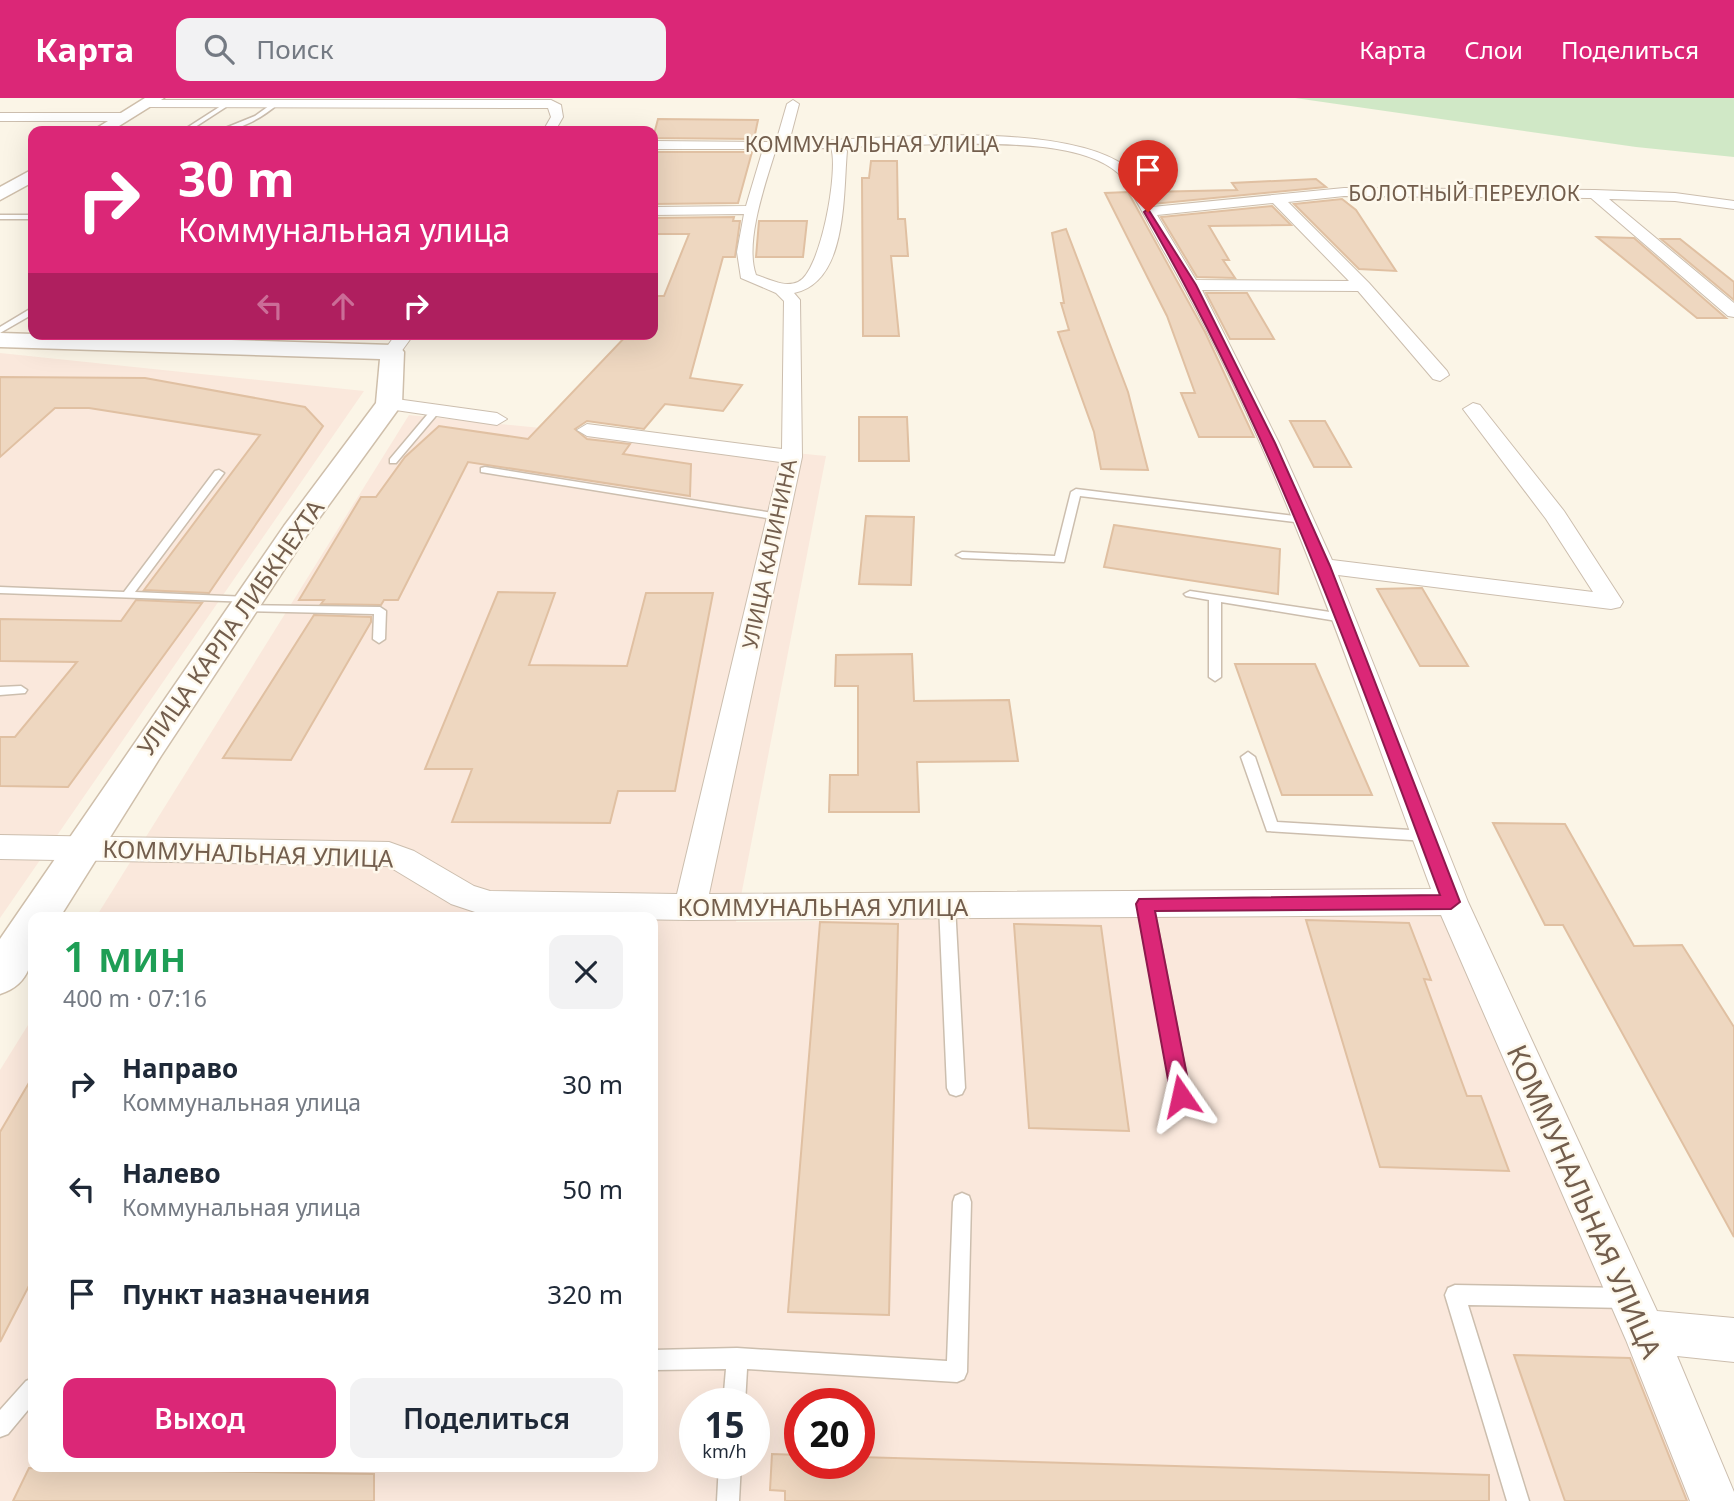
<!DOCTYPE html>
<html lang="ru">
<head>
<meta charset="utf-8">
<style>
  :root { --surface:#fff; --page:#f2f2f3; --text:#1f2937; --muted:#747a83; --accent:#db2777 }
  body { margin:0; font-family:"Noto Sans",sans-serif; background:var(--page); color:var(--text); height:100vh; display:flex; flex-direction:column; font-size:26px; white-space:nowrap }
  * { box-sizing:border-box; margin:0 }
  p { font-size:23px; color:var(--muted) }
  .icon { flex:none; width:38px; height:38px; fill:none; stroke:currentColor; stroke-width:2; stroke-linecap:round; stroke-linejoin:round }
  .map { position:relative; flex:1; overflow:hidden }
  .drawer { position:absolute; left:28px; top:814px; width:630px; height:560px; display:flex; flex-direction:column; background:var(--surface); border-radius:14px; box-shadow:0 7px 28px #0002 }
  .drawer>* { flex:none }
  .guide { position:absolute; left:28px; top:28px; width:630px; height:214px; border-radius:14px; box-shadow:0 7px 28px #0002; background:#db2777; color:#fff; overflow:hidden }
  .speed { position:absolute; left:679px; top:1290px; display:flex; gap:14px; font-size:35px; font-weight:700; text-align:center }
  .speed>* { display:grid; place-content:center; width:91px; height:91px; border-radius:50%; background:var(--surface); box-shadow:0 7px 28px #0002; line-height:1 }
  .speed small { font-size:18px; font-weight:400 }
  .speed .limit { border:10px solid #d22; background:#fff; color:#111 }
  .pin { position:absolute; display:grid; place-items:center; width:60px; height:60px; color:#fff; margin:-72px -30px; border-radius:50% 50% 50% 0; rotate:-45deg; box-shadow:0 0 7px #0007 }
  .pin .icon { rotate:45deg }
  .me { position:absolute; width:77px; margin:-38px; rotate:349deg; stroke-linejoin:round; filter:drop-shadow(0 0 5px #0008) }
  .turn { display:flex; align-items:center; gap:24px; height:147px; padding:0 35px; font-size:32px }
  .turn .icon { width:91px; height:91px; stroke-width:2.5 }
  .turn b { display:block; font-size:49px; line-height:60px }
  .lanes { display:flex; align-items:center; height:66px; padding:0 35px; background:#0003; justify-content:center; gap:35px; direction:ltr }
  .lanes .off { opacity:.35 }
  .round { display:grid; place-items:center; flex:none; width:74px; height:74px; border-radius:14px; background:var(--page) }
  .overview { display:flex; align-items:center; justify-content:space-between; height:119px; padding:0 35px }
  h1 { font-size:42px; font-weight:600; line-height:52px; color:#1e9e55 }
  .button { display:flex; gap:14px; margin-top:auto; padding:14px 35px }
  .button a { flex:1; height:80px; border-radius:14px; background:var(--accent); color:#fff; font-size:28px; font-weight:600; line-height:80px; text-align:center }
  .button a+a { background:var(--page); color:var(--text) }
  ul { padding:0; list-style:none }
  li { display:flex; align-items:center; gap:21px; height:105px; padding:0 35px }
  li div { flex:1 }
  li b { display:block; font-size:26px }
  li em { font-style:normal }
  header { display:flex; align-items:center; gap:42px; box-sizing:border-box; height:98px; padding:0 35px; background:var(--accent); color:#fff }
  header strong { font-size:33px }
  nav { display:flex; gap:38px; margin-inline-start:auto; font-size:24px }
  .search { width:490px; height:63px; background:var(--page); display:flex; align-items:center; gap:18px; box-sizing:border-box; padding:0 24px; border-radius:14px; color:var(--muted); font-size:26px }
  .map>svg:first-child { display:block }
  .commercial { fill:#fae8dc; fill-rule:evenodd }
  .green { fill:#d0e8c6 }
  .building { fill:#eed7c0; stroke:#e0c0a2; stroke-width:2 }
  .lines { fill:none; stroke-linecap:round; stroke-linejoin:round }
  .lane-casing { stroke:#ccbeae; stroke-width:3 }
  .street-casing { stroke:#ccbeae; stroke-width:2 }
  .secondary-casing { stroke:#cfbfab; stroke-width:3 }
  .lane { fill:#fff; fill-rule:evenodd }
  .street { fill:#fff; fill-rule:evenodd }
  .secondary { fill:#fff; fill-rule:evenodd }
  .route { fill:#db2777; stroke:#8e194d; stroke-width:2 }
  .labels { text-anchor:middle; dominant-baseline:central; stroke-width:5; stroke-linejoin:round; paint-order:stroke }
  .far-street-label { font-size:21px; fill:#735e4d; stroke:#fef9ed }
  .street-label { font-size:24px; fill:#735e4d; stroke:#fef9ed }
  .near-street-label { font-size:28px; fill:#735e4d; stroke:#fef9ed }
</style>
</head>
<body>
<header>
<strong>Карта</strong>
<div class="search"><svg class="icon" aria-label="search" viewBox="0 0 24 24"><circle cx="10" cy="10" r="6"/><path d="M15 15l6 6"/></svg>Поиск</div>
<nav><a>Карта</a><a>Слои</a><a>Поделиться</a></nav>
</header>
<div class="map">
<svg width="1734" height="1403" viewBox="0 0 1734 1403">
  <rect width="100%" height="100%" fill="#fbf5e7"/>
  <path class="commercial" d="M 0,255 L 364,293 L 0,820 Z
    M 409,317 L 826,358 L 736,824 L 1447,815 L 1702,1403 L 0,1403 L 0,972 L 33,919 L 33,1368 L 653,1368 L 653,819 L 96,819 ZM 695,1306 L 754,1306 L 754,1365 L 695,1365 ZM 800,1306 L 859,1306 L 859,1365 L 800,1365 Z"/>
  <path class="green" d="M 1295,0 L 1734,0 L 1734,59 L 1636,49 Z"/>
  <path class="building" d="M 658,21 L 758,22 L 754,41 L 653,40 Z
    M 653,54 L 752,54 L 738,105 L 653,106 Z
    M 871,63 L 897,63 L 898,121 L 905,121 L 908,158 L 891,158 L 899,238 L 863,238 L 862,80 L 869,80 Z
    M 1316,81 L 1326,89 L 1153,106 L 1147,94 L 1237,92 L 1232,85 Z
    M 1128,94 L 1205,234 L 1254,339 L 1199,339 L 1181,295 L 1195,295 L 1167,218 L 1105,95 Z
    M 1342,101 L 1356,112 L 1396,173 L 1359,171 L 1294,106 Z
    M 1272,108 L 1291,127 L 1209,128 L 1229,162 L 1223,162 L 1235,180 L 1197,179 L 1161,119 Z
    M 734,119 L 733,123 L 740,123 L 735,159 L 723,159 L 690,280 L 742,287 L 723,313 L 665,306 L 644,331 L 587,323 L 575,331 L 587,341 L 630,346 L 623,356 L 691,366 L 690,398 L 468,364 L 398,502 L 384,502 L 381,507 L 321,506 L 324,502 L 299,502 L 361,399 L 376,399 L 405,359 L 439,328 L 528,341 L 628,236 L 653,236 L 653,198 L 664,198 L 689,136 L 653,136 L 653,120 Z
    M 759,123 L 807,123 L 803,159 L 756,159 Z
    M 1066,131 L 1128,294 L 1148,372 L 1101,371 L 1094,334 L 1058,234 L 1069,232 L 1061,205 L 1064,205 L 1052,135 Z
    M 1597,139 L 1634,140 L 1726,220 L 1697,220 Z
    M 1661,141 L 1680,141 L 1734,184 L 1734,202 Z
    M 1206,195 L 1247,195 L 1274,241 L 1230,241 Z
    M 0,279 L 145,280 L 305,309 L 323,328 L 209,495 L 144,492 L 260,337 L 89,310 L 55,310 L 0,359 Z
    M 859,319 L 907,319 L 909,363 L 859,363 Z
    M 1290,323 L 1325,323 L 1351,369 L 1314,369 Z
    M 866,418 L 914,419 L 911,487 L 859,486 Z
    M 1114,427 L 1280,451 L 1278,496 L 1104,469 Z
    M 1422,490 L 1468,568 L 1420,568 L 1377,491 Z
    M 498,494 L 555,495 L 529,567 L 627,568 L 646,495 L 713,495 L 675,693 L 618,693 L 610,725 L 452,724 L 472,671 L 425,671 Z
    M 136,502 L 202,505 L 68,689 L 0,688 L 0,639 L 15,639 L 77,564 L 0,563 L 0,521 L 121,523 Z
    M 314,517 L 371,519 L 371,524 L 291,662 L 223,660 Z
    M 912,556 L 914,603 L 1009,602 L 1018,663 L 917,664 L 919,714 L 829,714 L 830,677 L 858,677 L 858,588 L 835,588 L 836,557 Z
    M 1235,566 L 1315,566 L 1372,697 L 1282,697 Z
    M 1493,725 L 1565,726 L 1634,848 L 1682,847 L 1734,929 L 1734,1139 L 1563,827 L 1545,827 Z
    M 1306,822 L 1409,825 L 1431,882 L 1424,881 L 1467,998 L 1481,998 L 1509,1073 L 1380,1069 Z
    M 820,824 L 898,826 L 889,1217 L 788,1214 Z
    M 1014,826 L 1101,828 L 1129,1033 L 1029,1030 Z
    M 33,978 L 33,1180 L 0,1244 L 0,1034 Z
    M 1514,1257 L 1630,1260 L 1687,1403 L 1565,1403 Z
    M 772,1356 L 800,1357 L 800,1365 L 859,1365 L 859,1359 L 1489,1377 L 1489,1403 L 785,1403 L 785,1393 L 770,1392 Z
    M 29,1370 L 374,1376 L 374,1403 L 13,1403 Z"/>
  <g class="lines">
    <defs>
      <path id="lane" d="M 273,5 L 278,6 C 263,19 238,34 218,33 L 255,18 Z
        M 224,6 L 229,7 L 189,33 L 182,33 Z
        M 0,117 L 33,117 L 33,121 L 0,121 Z
        M 30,211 L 33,211 L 33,216 L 0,235 L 0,229 Z
        M 432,311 L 440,313 L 396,365 L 390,365 L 390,361 Z
        M 485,369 L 779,416 L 784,419 L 779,422 L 481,374 L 481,370 Z
        M 219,372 L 224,375 L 135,494 L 248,499 L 252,500 L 252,504 L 0,495 L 0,489 L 124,494 L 215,373 Z
        M 1076,391 L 1303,419 L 1308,422 L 1303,425 L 1080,398 L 1064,464 L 962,460 L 956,457 L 962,454 L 1055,458 L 1071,394 Z
        M 1190,493 L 1343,516 L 1349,520 L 1343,524 L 1221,504 L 1221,579 L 1215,583 L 1209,579 L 1209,502 L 1186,498 L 1184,496 Z
        M 242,507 L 380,509 L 386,513 L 385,541 L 379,545 L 373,541 L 374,516 L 238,513 L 238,509 Z
        M 21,588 L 27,592 L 25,595 L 0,597 L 0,589 Z
        M 1248,654 L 1255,659 L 1277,724 L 1427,733 L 1432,734 L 1434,738 L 1432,742 L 1427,743 L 1267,733 L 1241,659 Z
        M 1145,800 L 1150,802 L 1153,806 L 1190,997 L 1187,1003 L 1181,1005 L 1175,1003 L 1172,997 L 1137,806 L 1140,802 Z
        M 947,801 L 952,803 L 955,807 L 965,990 L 962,996 L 956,998 L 950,996 L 947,990 L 939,807 L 942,803 Z
        M 962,1095 L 969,1098 L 971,1104 L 967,1274 L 964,1281 L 957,1284 L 747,1271 L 745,1306 L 723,1306 L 726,1271 L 653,1272 L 653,1252 L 737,1250 L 947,1263 L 953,1104 L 955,1098 Z
        M 1455,1187 L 1626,1190 L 1633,1193 L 1636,1200 L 1633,1207 L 1626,1210 L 1468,1207 L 1529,1403 L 1507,1403 L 1445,1197 L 1448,1190 Z
        M 33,1280 L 33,1306 L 8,1336 L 0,1339 L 0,1312 L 26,1283 Z
        M 719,1365 L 741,1365 L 739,1403 L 717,1403 Z"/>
      <path id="street" d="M 147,2 L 551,2 L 561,7 L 563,19 L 555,33 L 543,33 L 551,19 L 548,10 L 143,9 L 141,6 Z
        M 793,2 L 799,6 L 789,44 C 874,42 1058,20 1127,69 C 1138,77 1145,97 1152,109 L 1344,90 L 1595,92 L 1675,95 L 1734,103 L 1734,111 L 1675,103 L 1609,101 L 1734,205 L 1734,219 L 1728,218 L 1591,100 L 1344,98 L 1288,104 L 1369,185 L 1447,273 L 1449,277 L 1440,283 L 1433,281 L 1358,193 L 1202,192 L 1279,345 L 1332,462 L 1593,494 L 1546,421 L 1463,311 L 1473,305 L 1480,307 L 1564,413 L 1623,504 L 1620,509 L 1611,511 L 1338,477 L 1468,804 L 1657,1213 L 1734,1220 L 1734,1264 L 1677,1258 L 1734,1394 L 1734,1403 L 1690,1403 L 1626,1242 L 1441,817 L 690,822 L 490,819 L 451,806 L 388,768 L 0,761 L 0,737 L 389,744 L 414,753 L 474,788 L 490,793 L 677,796 L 780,364 L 587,338 L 577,332 L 587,326 L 782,351 L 784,203 L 776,195 L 741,180 L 737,154 L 744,116 L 653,117 L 653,109 L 746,108 L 763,51 L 653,51 L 653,43 L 776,44 L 787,6 ZM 943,46 C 990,46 1080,42 1118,75 C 1129,85 1156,141 1166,157 C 1280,356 1352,578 1431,791 L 709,796 L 802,359 L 800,202 L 794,195 C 848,184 843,96 847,53 L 844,49 ZM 831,50 C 839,70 821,174 798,184 C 784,190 769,181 756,177 C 744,144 766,84 776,51 ZM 1273,105 L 1349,183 L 1196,182 L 1157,117 Z
        M 0,15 L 122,15 L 128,19 L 122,23 L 0,23 Z
        M 396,236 L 414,236 L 398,258 L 386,258 L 383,254 Z
        M 389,300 L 497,315 L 507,321 L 497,327 L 382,310 L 379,306 Z"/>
      <path id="secondary" d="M 145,0 L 164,0 L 111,33 L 92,33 Z
        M 33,71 L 33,84 L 0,102 L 0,89 Z
        M 0,235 L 392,247 L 400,249 L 404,254 L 402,306 L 307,437 L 161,658 L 60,819 L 33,819 C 33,852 37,884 0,896 L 0,841 L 284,428 L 376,305 L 380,261 L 0,249 Z"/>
    </defs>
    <use href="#lane" class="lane-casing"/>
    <use href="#street" class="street-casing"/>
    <use href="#secondary" class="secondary-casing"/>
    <use href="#lane" class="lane"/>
    <use href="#street" class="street"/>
    <use href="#secondary" class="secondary"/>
  </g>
  <path class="route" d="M 1148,111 L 1196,187 L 1275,345 L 1330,468 L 1460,804 L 1451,811 L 1155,813 L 1191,998 L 1188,1004 L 1181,1007 L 1174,1004 L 1171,998 L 1136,806 L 1139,801 L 1440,797 C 1353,564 1270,329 1144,114 Z"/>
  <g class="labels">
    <g class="far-street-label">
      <text x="872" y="46">КОММУНАЛЬНАЯ УЛИЦА</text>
      <text x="1464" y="95">БОЛОТНЫЙ ПЕРЕУЛОК</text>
      <text transform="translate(769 456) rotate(-78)">УЛИЦА КАЛИНИНА</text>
    </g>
    <g class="street-label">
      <text transform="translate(230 529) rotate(-55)">УЛИЦА КАРЛА ЛИБКНЕХТА</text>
      <text transform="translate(248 755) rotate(2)">КОММУНАЛЬНАЯ УЛИЦА</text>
      <text x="823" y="808">КОММУНАЛЬНАЯ УЛИЦА</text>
    </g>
    <g class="near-street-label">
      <text transform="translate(1585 1103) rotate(66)">КОММУНАЛЬНАЯ УЛИЦА</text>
    </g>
  </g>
</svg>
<div class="speed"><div>15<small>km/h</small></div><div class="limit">20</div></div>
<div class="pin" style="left:1148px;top:114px;background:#d93025"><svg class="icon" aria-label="arrive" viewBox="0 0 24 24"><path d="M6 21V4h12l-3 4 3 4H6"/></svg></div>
<svg class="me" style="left:1181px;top:998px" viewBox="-20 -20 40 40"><path d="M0-17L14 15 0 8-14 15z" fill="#db2777" stroke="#fff" stroke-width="4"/></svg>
<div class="guide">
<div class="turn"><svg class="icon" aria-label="right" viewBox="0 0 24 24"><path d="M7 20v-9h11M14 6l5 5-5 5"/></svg><div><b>30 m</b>Коммунальная улица</div></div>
<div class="lanes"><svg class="icon off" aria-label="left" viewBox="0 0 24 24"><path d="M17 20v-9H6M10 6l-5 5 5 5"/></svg><svg class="icon off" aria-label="ahead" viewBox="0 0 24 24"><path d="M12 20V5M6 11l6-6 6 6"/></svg><svg class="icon" aria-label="right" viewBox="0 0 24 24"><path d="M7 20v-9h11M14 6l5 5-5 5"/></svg></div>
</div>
<section class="drawer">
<div class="overview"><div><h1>1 мин</h1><p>400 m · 07:16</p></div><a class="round"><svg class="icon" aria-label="close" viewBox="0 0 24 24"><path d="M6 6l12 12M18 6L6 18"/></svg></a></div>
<ul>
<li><svg class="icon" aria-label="right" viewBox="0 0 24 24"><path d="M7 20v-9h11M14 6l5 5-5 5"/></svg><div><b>Направо</b><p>Коммунальная улица</p></div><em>30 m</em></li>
<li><svg class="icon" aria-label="left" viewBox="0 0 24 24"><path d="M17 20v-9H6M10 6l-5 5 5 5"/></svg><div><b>Налево</b><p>Коммунальная улица</p></div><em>50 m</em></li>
<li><svg class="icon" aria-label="arrive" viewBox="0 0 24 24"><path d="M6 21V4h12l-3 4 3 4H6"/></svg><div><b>Пункт назначения</b></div><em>320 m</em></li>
</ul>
<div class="button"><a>Выход</a><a>Поделиться</a></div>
</section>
</div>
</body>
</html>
